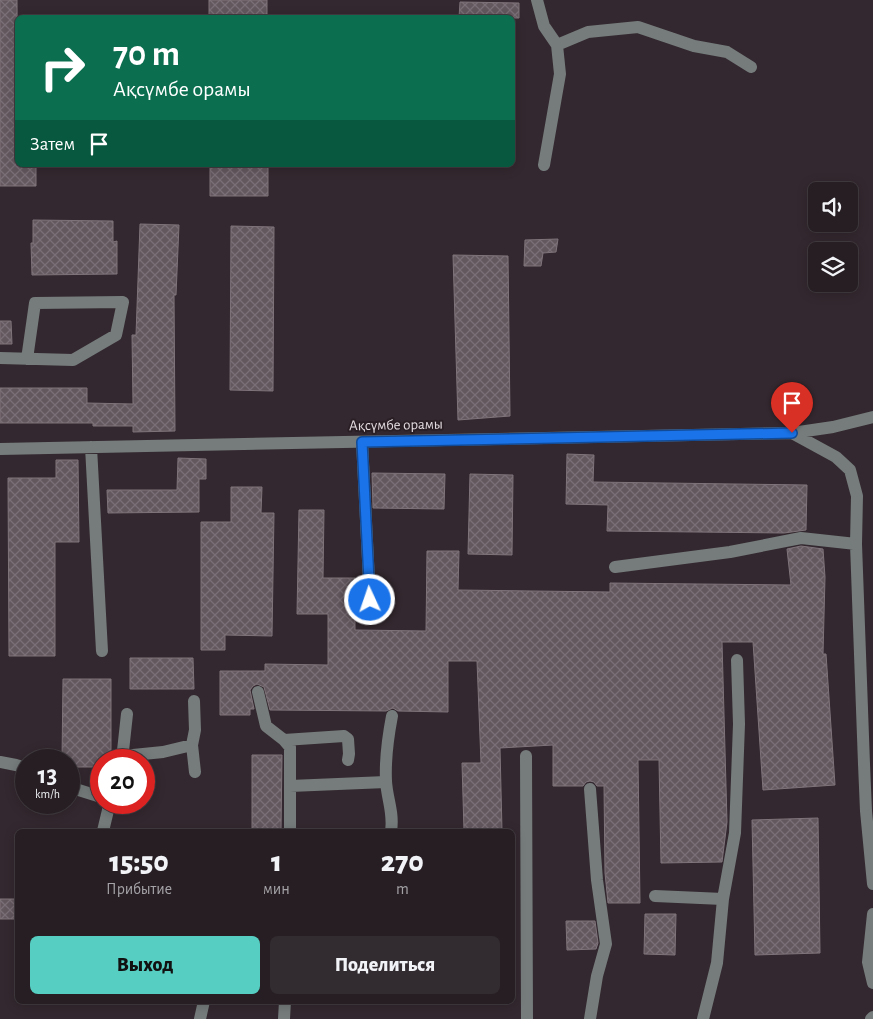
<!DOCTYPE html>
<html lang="ru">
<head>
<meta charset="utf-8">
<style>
  :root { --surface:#261e23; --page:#322b30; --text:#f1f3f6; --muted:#a4a2a6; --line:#423c41; --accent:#57cec2 }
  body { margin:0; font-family:"Alegreya Sans",sans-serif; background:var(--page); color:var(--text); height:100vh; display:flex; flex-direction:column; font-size:19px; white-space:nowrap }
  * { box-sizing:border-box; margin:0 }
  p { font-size:16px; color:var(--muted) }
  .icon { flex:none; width:28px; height:28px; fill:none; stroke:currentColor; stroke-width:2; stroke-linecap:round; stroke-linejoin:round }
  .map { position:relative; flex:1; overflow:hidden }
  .drawer { position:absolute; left:15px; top:829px; width:500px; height:175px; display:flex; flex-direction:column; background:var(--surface); border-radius:8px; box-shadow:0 2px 12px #0003,0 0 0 1px var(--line) }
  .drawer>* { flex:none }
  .banner { position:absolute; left:15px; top:15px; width:500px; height:152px; border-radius:8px; box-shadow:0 2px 12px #0003,0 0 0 1px var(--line); background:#0b6e4f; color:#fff; overflow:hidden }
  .buttons { position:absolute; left:808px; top:182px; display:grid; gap:10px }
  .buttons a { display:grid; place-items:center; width:50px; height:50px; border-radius:8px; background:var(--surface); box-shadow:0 2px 12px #0003,0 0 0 1px var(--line); font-size:25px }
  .speed { position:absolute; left:15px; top:749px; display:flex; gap:10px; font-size:25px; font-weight:700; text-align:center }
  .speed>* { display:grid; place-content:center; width:65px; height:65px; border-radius:50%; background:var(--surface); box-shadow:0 2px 12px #0003,0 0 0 1px var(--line); line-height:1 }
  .speed small { font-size:12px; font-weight:400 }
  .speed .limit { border:8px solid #d22; background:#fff; color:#111 }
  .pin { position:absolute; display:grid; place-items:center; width:42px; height:42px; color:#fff; margin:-51px -21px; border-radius:50% 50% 50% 0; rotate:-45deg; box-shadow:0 0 5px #0007 }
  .pin .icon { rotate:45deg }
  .me { position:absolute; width:55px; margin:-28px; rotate:357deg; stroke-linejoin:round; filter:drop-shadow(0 0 4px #0008) }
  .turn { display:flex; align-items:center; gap:18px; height:105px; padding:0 15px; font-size:22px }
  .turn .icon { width:65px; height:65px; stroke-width:2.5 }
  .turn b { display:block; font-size:35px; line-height:42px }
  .then { display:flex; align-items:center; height:48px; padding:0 15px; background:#0003; gap:10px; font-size:19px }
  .eta { display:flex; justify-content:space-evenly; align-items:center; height:85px; text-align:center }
  .eta b { font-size:30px; font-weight:800; line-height:35px }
  .primary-button { display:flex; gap:10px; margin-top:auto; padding:10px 15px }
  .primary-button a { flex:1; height:58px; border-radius:8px; background:var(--accent); color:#111; font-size:20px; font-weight:800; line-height:58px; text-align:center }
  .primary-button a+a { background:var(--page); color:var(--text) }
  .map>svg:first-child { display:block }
  .building { fill:url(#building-cross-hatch); stroke:#80747b }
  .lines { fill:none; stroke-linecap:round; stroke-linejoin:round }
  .minor { stroke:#757c7b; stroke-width:12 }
  .route-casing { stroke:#114b97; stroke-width:12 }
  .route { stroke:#1a73e8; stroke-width:9 }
  .labels { text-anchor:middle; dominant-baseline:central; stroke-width:4; stroke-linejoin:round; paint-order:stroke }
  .street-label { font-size:15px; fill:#e1dade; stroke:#291f25 }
</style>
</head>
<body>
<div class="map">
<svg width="873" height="1019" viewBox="0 0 873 1019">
  <defs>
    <pattern id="building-cross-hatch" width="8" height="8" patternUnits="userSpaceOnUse" patternTransform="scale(1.25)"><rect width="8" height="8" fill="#64585f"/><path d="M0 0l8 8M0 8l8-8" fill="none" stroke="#7a6f76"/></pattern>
  </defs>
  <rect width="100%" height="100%" fill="#33282f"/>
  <path class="building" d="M 0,0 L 17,0 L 18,165 L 36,165 L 36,186 L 0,186 Z
    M 209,0 L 267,0 L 267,18 L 209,18 Z
    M 460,2 L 519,3 L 519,18 L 459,18 Z
    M 210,165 L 268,165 L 268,196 L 210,196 Z
    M 33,220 L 113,221 L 113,242 L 117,241 L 117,274 L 32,275 L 31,243 L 33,243 Z
    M 140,224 L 179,225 L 176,295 L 174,295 L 175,431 L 133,432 L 133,426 L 93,426 L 93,423 L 0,423 L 0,388 L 87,388 L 87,403 L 133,404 L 132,335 L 136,335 Z
    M 231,226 L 274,227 L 273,391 L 230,390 Z
    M 558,239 L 556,252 L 543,253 L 541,266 L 524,266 L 525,240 Z
    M 453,255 L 508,256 L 510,416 L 458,420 Z
    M 0,321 L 11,321 L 12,344 L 0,344 Z
    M 567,454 L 594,455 L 593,482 L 807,485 L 806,530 L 784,533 L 607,531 L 608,505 L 566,504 Z
    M 178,458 L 206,459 L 206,479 L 199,479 L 199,512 L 108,513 L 107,490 L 177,490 Z
    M 56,460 L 78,460 L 79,542 L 55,542 L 55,656 L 9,656 L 8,478 L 56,478 Z
    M 372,473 L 445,474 L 444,509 L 373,508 Z
    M 470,474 L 513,475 L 512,555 L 468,554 Z
    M 231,487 L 262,487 L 261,513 L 274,513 L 272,636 L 225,635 L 225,650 L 201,650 L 201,522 L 231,522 Z
    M 299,510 L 324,510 L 323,578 L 355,578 L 355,630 L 426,631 L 427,551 L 459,551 L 458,590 L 610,592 L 610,583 L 791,585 L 787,549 L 801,546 L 823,549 L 825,577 L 823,654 L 826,654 L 835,785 L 763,790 L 753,642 L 722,642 L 727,822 L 722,862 L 661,863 L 659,760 L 638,760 L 640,903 L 608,903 L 605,873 L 604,786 L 597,786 L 594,782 L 590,781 L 586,782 L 583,786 L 553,786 L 553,745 L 500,748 L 502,831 L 464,831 L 462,763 L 481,763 L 477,661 L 448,661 L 448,712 L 398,711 L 393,708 L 386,711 L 270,710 L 264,687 L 257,684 L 253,686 L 250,690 L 254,709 L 250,709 L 250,715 L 220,715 L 220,671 L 265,671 L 265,664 L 328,665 L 328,614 L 297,614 Z
    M 130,658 L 193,658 L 194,689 L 130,689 Z
    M 63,679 L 111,679 L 111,760 L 101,760 L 101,767 L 69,767 L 69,760 L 62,760 Z
    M 252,755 L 282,755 L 281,831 L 252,831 Z
    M 818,818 L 820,953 L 755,955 L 752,820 Z
    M 0,899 L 18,899 L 18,919 L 0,919 Z
    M 645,914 L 676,914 L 675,955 L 644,954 Z
    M 566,921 L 595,921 L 598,943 L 596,949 L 567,950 Z"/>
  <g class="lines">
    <path class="minor" d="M 537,0 L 544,26 L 557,45 L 560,74 L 544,165
      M 557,45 L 588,32 L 638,27 L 694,46 L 727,52 L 751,67
      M 0,358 L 73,360 L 116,335 L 123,302 L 35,303 L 27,359
      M 792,433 L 836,457 L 850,470 L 857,496 L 856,544 L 864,764 L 866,811 L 873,884
      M 362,442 L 370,600
      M 91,447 L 102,651
      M 0,449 L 792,433 L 833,427 L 873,417
      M 615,567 L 730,552 L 801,538 L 856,544
      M 258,692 L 266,726 L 284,740 L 290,747 L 290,831
      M 194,701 L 195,730 L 192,745 L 195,772
      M 284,740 L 344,736 L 348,739 L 349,754 L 348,760
      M 123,756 L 163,752 L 192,745
      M 526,756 L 527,1019
      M 122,760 L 127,714
      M 0,762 L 16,765 L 26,768
      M 290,786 L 386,782
      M 69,787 L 101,797
      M 590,789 L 597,880 L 606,944 L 597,976 L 590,1019
      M 103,831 L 110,802
      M 391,831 C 394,813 387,799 386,781 C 385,760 388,737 392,716
      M 655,896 L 723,899
      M 873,914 L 868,962 L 873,983
      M 200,1019 L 204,1001
      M 284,1019 L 285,1001
      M 703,1019 L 717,963 L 723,899 L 735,833 L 739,724 L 737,660
      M 871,1019 L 873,1017"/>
  </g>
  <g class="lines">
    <defs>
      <path id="route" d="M 370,600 L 362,442 L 792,433"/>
    </defs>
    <use href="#route" class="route-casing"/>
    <use href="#route" class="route"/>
  </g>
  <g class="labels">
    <g class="street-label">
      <text transform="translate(396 425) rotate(-1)">Ақсүмбе орамы</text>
    </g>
  </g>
</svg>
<div class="buttons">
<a><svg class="icon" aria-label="sound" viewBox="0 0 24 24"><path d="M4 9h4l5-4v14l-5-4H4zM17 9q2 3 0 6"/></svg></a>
<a><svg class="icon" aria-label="layers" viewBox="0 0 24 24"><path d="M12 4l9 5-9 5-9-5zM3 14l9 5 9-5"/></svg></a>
</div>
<div class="speed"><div>13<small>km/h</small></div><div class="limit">20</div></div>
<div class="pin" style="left:792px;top:433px;background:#d93025"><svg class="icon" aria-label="arrive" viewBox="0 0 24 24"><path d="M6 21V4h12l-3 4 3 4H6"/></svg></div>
<svg class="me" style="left:370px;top:600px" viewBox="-20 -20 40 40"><circle r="17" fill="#1a73e8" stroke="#fff" stroke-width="3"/><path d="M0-11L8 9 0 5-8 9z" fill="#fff"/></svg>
<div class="banner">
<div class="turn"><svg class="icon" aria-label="right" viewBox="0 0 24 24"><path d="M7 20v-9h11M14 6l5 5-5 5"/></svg><div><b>70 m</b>Ақсүмбе орамы</div></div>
<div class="then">Затем<svg class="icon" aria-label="arrive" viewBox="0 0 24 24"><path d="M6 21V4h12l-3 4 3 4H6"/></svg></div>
</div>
<section class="drawer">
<div class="eta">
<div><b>15:50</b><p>Прибытие</p></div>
<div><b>1</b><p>мин</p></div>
<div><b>270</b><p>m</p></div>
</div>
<div class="primary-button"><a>Выход</a><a>Поделиться</a></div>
</section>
</div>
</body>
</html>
